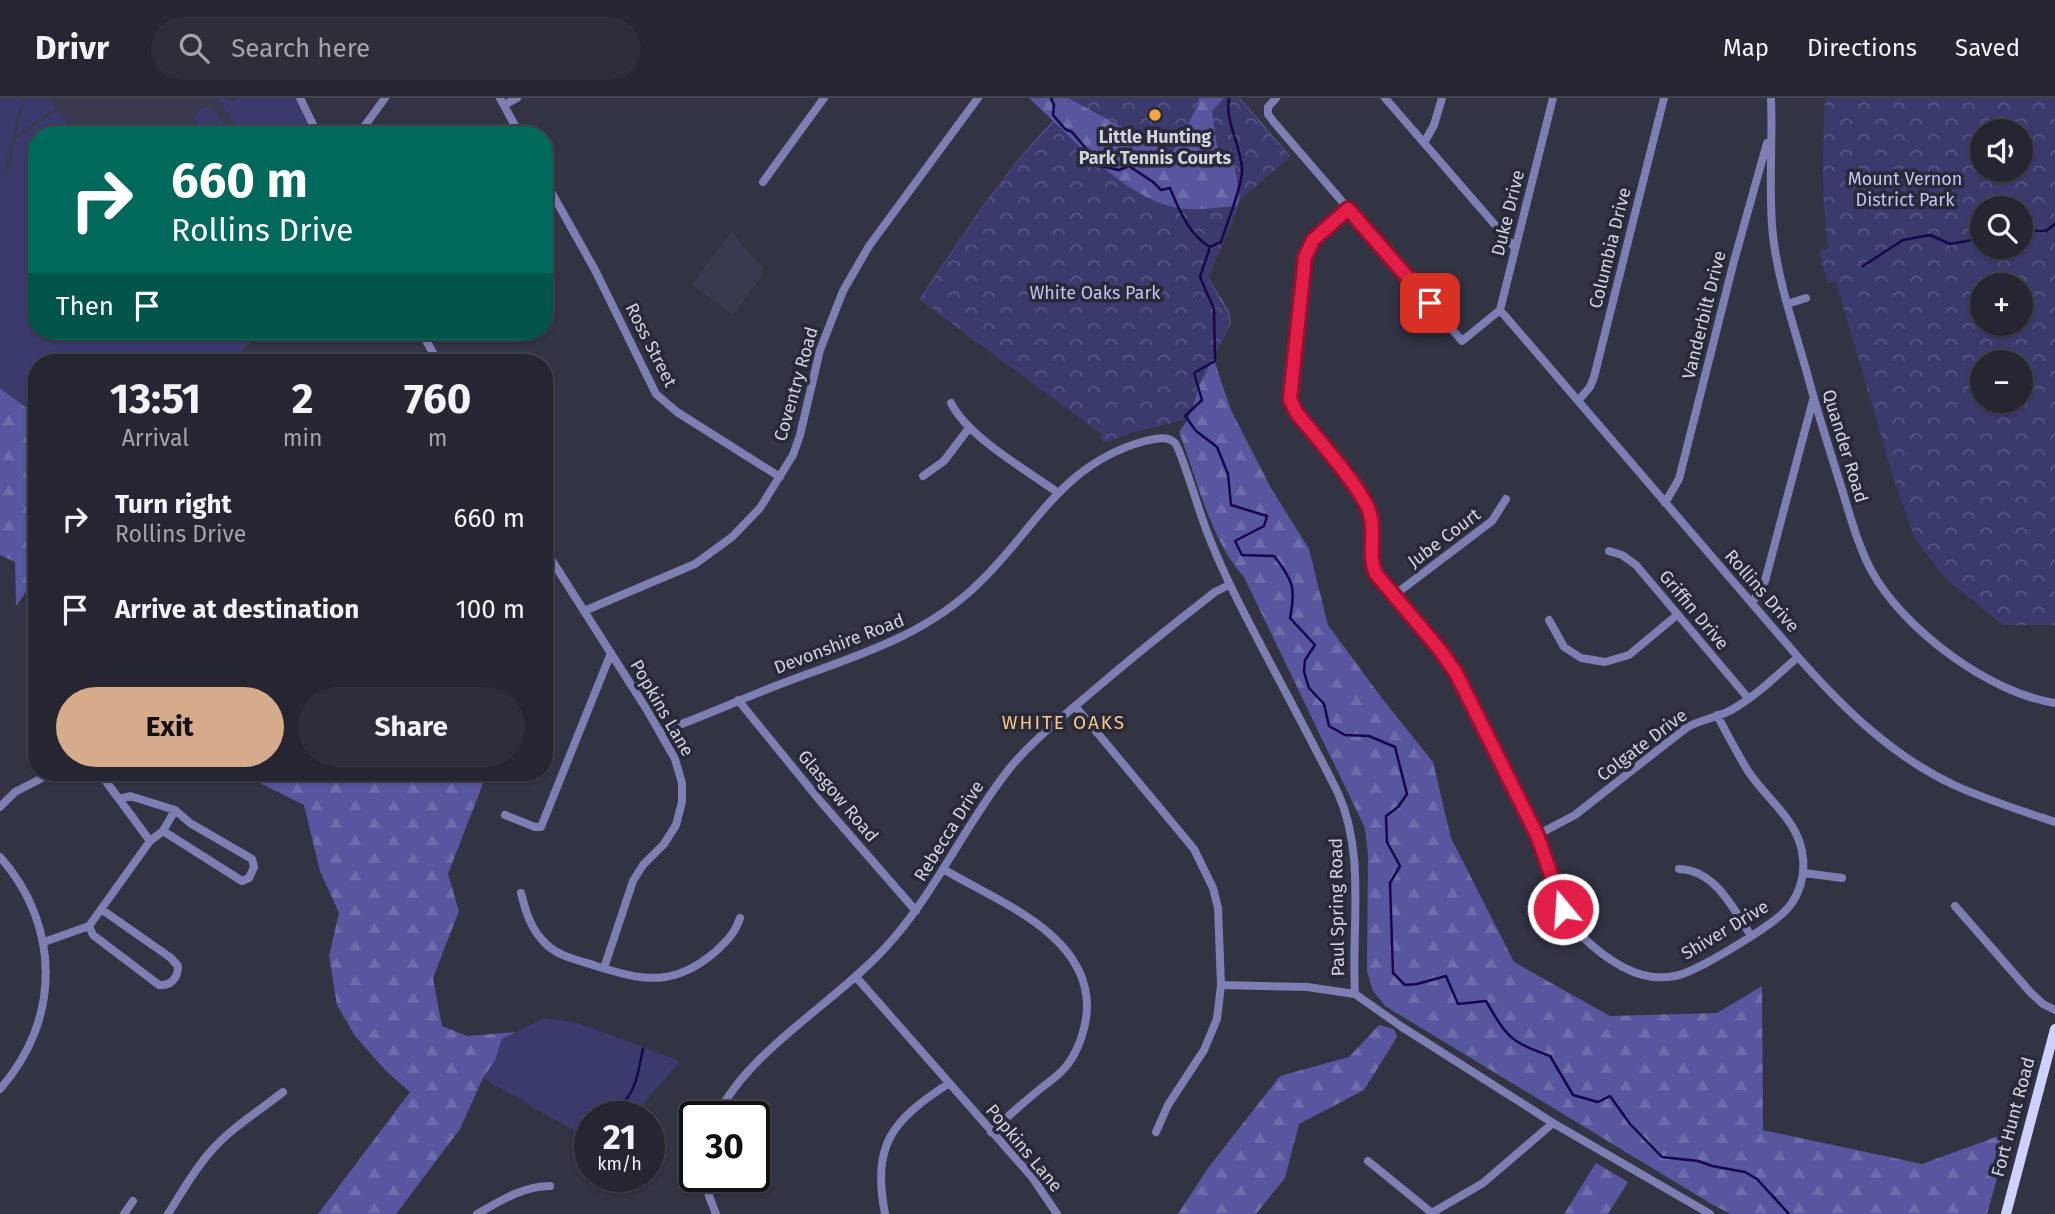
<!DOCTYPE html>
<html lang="en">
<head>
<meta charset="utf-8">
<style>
  :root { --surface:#262632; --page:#2e2e3a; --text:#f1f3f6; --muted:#a4a5ac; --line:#42434d; --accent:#d6ab8b }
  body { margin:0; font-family:"Fira Sans",sans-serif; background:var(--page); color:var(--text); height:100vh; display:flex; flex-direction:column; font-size:26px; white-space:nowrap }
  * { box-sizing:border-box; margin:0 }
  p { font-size:23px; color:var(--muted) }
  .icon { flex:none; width:38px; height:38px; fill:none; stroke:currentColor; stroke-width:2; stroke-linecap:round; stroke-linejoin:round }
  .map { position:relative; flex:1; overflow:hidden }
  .details { position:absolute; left:28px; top:256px; width:525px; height:427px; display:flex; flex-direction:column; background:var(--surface); border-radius:28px; box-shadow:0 2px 5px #0004,0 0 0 2px var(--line) }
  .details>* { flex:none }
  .top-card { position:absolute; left:28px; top:28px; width:525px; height:214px; border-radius:28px; box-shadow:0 2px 5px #0004,0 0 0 2px var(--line); background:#00695c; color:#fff; overflow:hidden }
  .controls { position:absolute; left:1970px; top:21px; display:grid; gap:14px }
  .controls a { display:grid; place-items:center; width:63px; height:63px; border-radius:50%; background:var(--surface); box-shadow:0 2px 5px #0004,0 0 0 2px var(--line); font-size:35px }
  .speed { position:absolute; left:574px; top:1003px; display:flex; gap:14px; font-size:35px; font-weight:700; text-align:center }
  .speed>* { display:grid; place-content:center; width:91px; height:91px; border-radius:50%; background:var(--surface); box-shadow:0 2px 5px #0004,0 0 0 2px var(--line); line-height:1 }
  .speed small { font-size:18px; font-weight:400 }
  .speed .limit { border:4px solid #111; border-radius:10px; background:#fff; color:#111 }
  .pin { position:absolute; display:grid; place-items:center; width:60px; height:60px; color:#fff; margin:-30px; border-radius:14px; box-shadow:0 4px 10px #0006 }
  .me { position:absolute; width:77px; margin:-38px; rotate:342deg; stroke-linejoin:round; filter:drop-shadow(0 0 5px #0008) }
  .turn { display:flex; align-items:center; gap:24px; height:147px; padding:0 28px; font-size:32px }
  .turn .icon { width:91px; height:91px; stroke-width:2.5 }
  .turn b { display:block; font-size:49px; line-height:60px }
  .then { display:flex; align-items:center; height:66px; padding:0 28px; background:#0003; gap:14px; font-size:26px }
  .eta { display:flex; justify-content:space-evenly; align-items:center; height:119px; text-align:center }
  .eta b { font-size:42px; font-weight:700; line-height:49px }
  .primary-button { display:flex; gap:14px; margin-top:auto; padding:14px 28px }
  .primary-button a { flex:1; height:80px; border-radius:42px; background:var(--accent); color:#111; font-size:28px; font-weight:700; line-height:80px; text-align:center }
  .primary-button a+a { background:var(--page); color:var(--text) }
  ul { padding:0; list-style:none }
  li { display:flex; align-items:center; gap:21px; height:91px; padding:0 28px }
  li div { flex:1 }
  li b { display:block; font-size:26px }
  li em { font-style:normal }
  header { display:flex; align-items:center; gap:42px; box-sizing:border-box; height:98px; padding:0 35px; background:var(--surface); border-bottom:2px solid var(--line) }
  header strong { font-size:33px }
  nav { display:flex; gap:38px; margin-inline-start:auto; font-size:24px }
  .search { width:490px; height:63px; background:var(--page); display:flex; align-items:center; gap:18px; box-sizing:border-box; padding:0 24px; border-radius:38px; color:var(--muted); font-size:26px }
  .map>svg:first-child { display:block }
  .built { fill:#393a50 }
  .grass { fill:#3b3a6c }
  .forest { fill:url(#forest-firs) }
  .park { fill:url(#park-crowns); fill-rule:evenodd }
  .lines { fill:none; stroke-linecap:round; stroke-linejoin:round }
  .stream { stroke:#17084c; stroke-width:2.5 }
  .minor { stroke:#7d7fb3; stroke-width:8 }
  .major { stroke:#ced1fb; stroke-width:10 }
  .route-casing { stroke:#92132f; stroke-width:18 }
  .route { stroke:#e11d48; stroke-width:12 }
  .poi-dot { fill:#f0a73e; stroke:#282939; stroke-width:2.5 }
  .labels { text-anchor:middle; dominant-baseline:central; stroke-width:7; stroke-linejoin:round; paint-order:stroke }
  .poi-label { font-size:18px; font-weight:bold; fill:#d2d3dd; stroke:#282939 }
  .park-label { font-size:18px; fill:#c1c4ed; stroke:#282939 }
  .street-label { font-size:18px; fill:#d2d3dd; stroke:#282939 }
  .neighbourhood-label { font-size:19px; letter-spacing:2px; fill:#fac786; stroke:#282939 }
</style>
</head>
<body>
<header>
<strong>Drivr</strong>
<div class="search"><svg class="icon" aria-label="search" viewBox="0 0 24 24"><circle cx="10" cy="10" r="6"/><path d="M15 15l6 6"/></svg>Search here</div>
<nav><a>Map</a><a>Directions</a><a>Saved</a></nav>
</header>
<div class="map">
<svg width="2055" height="1116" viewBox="0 0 2055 1116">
  <defs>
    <pattern id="forest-firs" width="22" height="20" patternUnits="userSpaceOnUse" patternTransform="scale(1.75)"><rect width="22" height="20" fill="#57569e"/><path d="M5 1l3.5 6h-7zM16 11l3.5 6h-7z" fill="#6e6dab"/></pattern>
    <pattern id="park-crowns" width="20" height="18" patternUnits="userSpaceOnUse" patternTransform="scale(1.75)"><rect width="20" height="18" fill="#3b3a6c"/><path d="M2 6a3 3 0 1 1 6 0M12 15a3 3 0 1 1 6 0" fill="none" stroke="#565681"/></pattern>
  </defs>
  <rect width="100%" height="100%" fill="#323343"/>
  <path class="built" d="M 0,0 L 292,0 L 310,37 L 37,37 L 37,318 L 0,290 Z
    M 731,133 L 765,173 L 733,217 L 692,187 Z"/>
  <path class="grass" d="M 0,0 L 22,0 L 3,77 L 11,68 L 15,42 L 58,12 L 76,37 L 37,37 L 37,233 L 261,233 L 232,264 L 37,264 L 37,318 L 0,290 Z
    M 24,0 L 49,0 L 56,9 L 16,37 Z
    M 217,0 L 228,0 L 231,5 L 238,0 L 295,0 L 313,37 L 244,37 Z
    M 203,9 L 212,10 L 232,37 L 212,37 L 193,19 Z
    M 544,920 L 578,925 L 680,963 L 633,1018 L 590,1018 L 590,1042 L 483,980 L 495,962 L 502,941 Z"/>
  <path class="forest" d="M 1029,0 L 1240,0 L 1290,58 L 1240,101 L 1208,179 L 1229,214 L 1231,225 L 1213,259 L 1231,312 L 1271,390 L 1309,451 L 1328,527 L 1381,599 L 1433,664 L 1451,740 L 1514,864 L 1610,918 L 1717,915 L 1762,888 L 1763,1032 L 1922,1066 L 2007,1035 L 1994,1079 L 1997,1080 L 1987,1116 L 1731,1116 L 1713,1107 L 1385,908 L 1372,891 L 1367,873 L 1368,757 L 1365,730 L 1244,479 C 1210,442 1197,380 1179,334 L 1188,321 L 1101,335 L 920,201 C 961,139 1002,76 1053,23 Z
    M 0,290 L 37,318 L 37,478 L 16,508 L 15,464 L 0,457 Z
    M 237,674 L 479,674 L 486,678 L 448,776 L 459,813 L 433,880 L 442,928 L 467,938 L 516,934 L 502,941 L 495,962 L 483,980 L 460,1031 L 396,1116 L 318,1116 L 410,994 L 386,973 L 355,938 L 337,907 L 329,858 L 339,815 L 320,773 L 304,707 Z
    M 1379,927 L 1394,931 L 1397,939 L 1364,992 L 1299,1026 L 1285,1080 L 1256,1116 L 1178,1116 L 1208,1070 L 1280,978 L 1349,959 Z
    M 1596,1065 L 1628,1084 L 1608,1116 L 1564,1116 Z"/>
  <path class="park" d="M 1068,0 L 1199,0 L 1198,7 L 1172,56 Z
    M 1224,0 L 1239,0 L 1290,59 L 1240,102 L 1232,52 L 1219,62 L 1212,13 Z
    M 1825,0 L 2055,0 L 2055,527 L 2003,527 L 1945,480 L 1915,441 L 1894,382 L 1836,184 L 1828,185 L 1819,153 L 1828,150 C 1821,100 1823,50 1825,0 ZM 1983,33 L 2021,33 L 2021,72 L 1983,72 ZM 1983,110 L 2021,110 L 2021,149 L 1983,149 ZM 1983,187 L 2021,187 L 2021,226 L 1983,226 ZM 1983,264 L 2021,264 L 2021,303 L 1983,303 Z
    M 1054,24 C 1086,54 1129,99 1173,109 C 1194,114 1218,109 1239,108 L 1208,180 L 1228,215 L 1230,226 L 1199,288 L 1189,321 L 1134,334 L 1104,345 L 1101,336 L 920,202 C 961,140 1001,77 1054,24 Z"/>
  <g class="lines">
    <path class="stream" d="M 1051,0 L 1054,7 L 1053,17 L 1065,31 L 1072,34 L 1101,68 L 1119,72 L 1129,68 L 1153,84 L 1161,92 L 1170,90 C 1179,112 1189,137 1210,149
      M 1229,0 C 1225,24 1240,46 1242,70 C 1244,84 1226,127 1221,144 L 1210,149 L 1200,179 L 1214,211 L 1215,263 L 1194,275 L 1202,302 L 1185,318 L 1196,333 L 1217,349 L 1228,376 L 1231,407 L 1267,418 L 1264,428 L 1235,443 L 1242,457 L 1274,458 C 1293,482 1296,490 1290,520 L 1315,547 L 1305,562 L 1304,574 L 1309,590 L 1324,606 L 1329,628 L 1345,637 L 1369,638 L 1395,649 L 1407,696 L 1398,709 L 1386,718 L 1387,744 L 1400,768 L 1390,785 L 1393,875 L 1405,887 L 1417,886 L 1446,878 L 1458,906 L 1486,903 C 1507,939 1511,945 1550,958 L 1573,997 L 1598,1004 L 1610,998 L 1630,1026 L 1662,1059 L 1698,1063 L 1712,1068 L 1745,1074 L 1757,1081 L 1789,1116
      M 2021,132 L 2046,133 L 2055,126
      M 1863,168 L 1903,142 L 1930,137 L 1950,146 L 1983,140
      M 597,1018 C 605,1014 616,1011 623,1005 C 637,991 639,969 643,951"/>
    <path class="minor" d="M 300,0 L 318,37
      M 500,0 L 520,37
      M 1276,0 L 1268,9 L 1268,16 L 1273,23 L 1462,243 L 1500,212 L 1553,0
      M 1385,0 L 1515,150
      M 1771,0 C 1773,46 1768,92 1773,138 C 1779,189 1797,237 1810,286 C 1819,319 1829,350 1839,382 C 1849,413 1856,443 1871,472 C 1903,531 1989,595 2055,605
      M 504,7 L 517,0
      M 358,37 L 385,0
      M 1424,45 L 1434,27 L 1442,0
      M 544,81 L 595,172 L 656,296 L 677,314 L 780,379
      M 763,84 L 824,0
      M 1348,111 L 1313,142 L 1305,159 L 1290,291 L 1292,308 L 1367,406 C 1376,430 1366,453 1376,476 L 1440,552 L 1456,575 C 1484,627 1512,681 1537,736 C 1551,767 1554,808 1577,833 C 1596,853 1625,876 1653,879 C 1664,880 1675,879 1685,875 C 1706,867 1774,827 1788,810 C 1799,797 1805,778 1803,761 C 1801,724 1767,702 1748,673 C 1737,655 1727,636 1717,617
      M 1787,206 L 1806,200
      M 1500,212 L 1798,559 C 1843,610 1892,658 1954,687 C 1987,702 2022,713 2055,724
      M 421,233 L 438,264
      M 269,259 L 275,264
      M 1578,303 L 1590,289 L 1594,279 L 1664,0
      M 951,305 C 967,338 1026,372 1057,394
      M 923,378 L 944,363 L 969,330
      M 1665,405 L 1679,381 L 1734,163 L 1767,45
      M 544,450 L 647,612 L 675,661 L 682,685 L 682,704 L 676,727 L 664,746 L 643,767 L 633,783 L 604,870
      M 1609,453 L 1622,457 L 1636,467 L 1748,600
      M 1393,498 L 1492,423 L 1506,401
      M 1752,505 L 1765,483 L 1813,302
      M 584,513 L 695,466 L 732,439 L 760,410 L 793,357 L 800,337 L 820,252 L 843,193 L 869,148 L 978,0
      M 1549,522 L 1564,549 L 1581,560 L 1605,564 L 1629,557 L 1677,517
      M 738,602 L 821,704 L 916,813
      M 1075,608 L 1194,751 L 1213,790 L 1218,810 L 1221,887 L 1217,921 L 1204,952 L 1168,1007 L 1156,1034
      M 660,634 C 700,620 739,602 778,587 C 851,559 922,541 979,485 C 1037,429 1061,366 1145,343 C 1155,341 1167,337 1175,345 C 1180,350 1198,409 1202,420 C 1219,469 1243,513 1267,559 C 1291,604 1315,649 1338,695 C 1366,757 1351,830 1355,896 L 1402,929 L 1553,1025 L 1710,1116
      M 119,701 L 130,698 L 175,712 L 190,725 L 252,761 L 254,769 L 249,780 L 242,783 L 163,733
      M 0,709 L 15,694 L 54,674
      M 505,717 L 535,729 L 541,729 L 611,555
      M 1537,737 L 1575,717 L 1686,630 C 1701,621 1718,620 1733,611 C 1756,598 1777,577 1798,559
      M 150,743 L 163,733 L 175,712
      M 0,759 C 61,828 61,922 0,991
      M 1679,771 C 1715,772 1733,810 1751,838
      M 945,772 C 998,804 1089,836 1087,911 C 1086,930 1079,951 1068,966 C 1060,977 1050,983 1040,991 C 1023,1005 1007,1019 991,1034
      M 1804,775 L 1842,780
      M 521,795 C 526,815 531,832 547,847 C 560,859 579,862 596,868 C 644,883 674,889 715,854 C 727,843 735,835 740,820
      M 1955,808 L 2031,895 L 2043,906 L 2055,912
      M 89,828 L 93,837 L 159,887 C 171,888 178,880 178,868 L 171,860 L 101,811
      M 44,844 L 89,828 L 150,743 L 99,674
      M 856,879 L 1032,1079 L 1057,1116
      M 1221,887 L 1307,889 L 1355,896
      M 717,1018 C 749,952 835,905 885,850 C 935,796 964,728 1009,671 C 1032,643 1060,621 1087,598 C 1129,562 1171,528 1215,494 L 1229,487
      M 1368,1063 L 1432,1115
      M 706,1078 L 709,1098 L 716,1116
      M 124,1116 L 133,1103
      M 168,1116 C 182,1094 194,1072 211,1053 C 231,1030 259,1013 283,994
      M 477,1116 C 500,1103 523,1088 550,1088
      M 885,1116 C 872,1047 891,1023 948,986
      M 1430,1116 L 1483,1085 L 1553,1025"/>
    <path class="major" d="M 2006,1116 L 2055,931"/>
  </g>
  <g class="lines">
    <defs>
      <path id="route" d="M 1430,205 L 1348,111 L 1313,142 L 1305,159 L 1290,301 L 1296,314 C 1313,336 1364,392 1370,416 C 1376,437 1367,456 1376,476 L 1440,552 L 1456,575 L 1537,737 L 1563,811"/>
    </defs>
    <use href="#route" class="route-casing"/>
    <use href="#route" class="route"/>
  </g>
  <circle class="poi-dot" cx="1155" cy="17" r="7"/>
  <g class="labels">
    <g class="poi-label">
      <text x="1155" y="39">Little Hunting<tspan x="1155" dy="21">Park Tennis Courts</tspan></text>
    </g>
    <g class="park-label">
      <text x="1905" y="81">Mount Vernon<tspan x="1905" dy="21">District Park</tspan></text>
      <text x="1095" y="195">White Oaks Park</text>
    </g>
    <g class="street-label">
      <text transform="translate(1508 115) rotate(-76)">Duke Drive</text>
      <text transform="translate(1610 150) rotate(-76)">Columbia Drive</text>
      <text transform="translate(1704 217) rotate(-76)">Vanderbilt Drive</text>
      <text transform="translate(651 247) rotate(63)">Ross Street</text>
      <text transform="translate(796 286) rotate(-74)">Coventry Road</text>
      <text transform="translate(1845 348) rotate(73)">Quander Road</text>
      <text transform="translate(1444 440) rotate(-37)">Jube Court</text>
      <text transform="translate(1762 493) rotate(49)">Rollins Drive</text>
      <text transform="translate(1694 512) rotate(50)">Griffin Drive</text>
      <text transform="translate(839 546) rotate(-21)">Devonshire Road</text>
      <text transform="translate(662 610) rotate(60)">Popkins Lane</text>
      <text transform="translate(1642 647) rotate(-37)">Colgate Drive</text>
      <text transform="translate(838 698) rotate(50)">Glasgow Road</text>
      <text transform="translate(949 733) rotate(-58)">Rebecca Drive</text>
      <text transform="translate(1337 809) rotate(-91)">Paul Spring Road</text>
      <text transform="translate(1725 832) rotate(-31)">Shiver Drive</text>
      <text transform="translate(2013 1019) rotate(-75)">Fort Hunt Road</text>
      <text transform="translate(1024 1050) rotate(50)">Popkins Lane</text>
    </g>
    <g class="neighbourhood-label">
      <text x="1064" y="624">WHITE OAKS</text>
    </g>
  </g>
</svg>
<div class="controls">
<a><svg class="icon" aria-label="sound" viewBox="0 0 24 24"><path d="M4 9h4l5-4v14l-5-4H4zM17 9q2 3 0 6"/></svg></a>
<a><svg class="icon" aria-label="search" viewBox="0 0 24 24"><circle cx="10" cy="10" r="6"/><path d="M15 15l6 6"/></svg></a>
<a>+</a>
<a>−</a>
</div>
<div class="speed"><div>21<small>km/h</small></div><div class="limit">30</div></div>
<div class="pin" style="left:1430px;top:205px;background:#d93025"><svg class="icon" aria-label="arrive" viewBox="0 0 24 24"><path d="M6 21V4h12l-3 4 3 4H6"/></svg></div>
<svg class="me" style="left:1563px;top:811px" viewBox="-20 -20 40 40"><circle r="17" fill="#e11d48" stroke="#fff" stroke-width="3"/><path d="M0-11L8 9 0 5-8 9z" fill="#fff"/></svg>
<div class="top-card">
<div class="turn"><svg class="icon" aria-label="right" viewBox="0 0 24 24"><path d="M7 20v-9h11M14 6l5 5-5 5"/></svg><div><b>660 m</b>Rollins Drive</div></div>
<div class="then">Then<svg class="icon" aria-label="arrive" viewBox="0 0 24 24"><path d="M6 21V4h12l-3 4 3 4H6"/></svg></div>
</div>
<section class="details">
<div class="eta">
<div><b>13:51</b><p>Arrival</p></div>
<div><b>2</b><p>min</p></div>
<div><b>760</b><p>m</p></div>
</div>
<ul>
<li><svg class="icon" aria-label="right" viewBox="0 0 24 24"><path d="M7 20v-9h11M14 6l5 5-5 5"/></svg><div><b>Turn right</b><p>Rollins Drive</p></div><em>660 m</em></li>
<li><svg class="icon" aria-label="arrive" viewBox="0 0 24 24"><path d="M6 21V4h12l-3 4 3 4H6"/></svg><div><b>Arrive at destination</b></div><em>100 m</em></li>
</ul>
<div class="primary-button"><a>Exit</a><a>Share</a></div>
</section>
</div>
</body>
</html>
